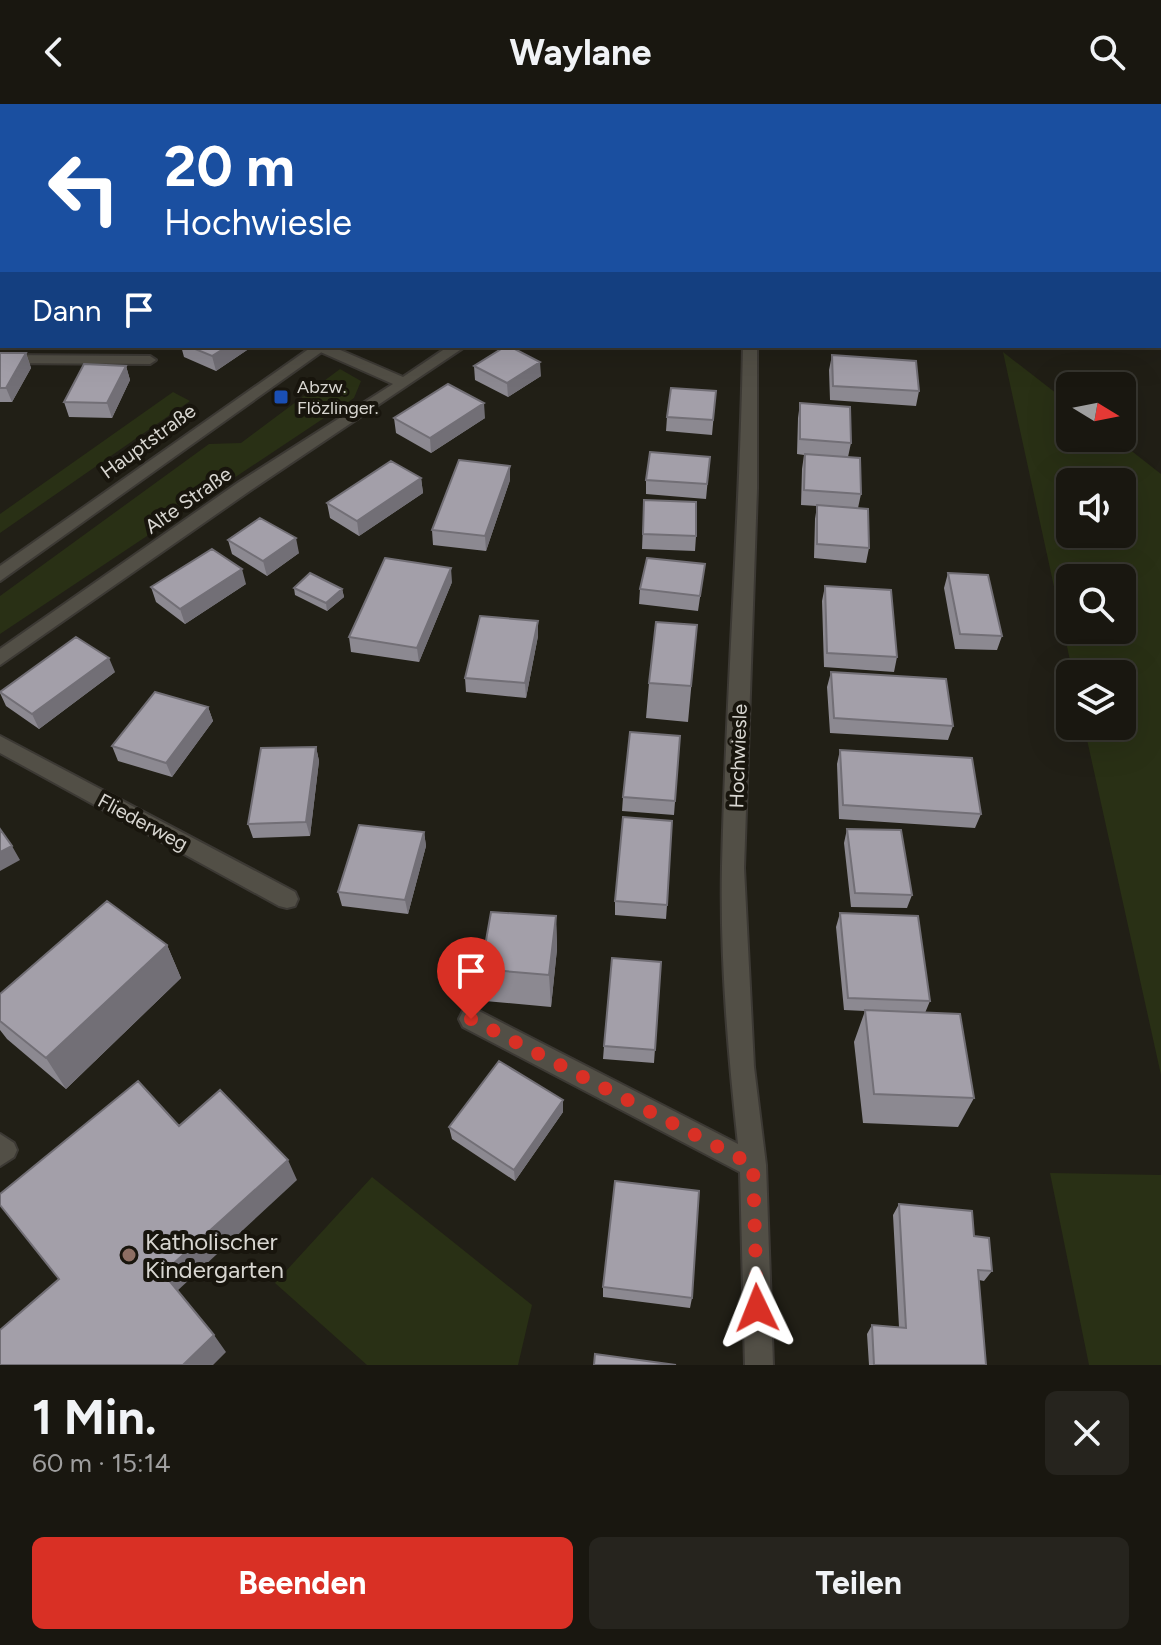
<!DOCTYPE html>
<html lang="de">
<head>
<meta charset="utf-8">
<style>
  :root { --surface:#191710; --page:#26241e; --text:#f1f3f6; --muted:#9f9f9f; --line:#373630; --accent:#d93025 }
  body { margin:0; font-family:Figtree,sans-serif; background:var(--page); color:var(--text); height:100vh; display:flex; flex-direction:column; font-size:30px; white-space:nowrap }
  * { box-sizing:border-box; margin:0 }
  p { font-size:26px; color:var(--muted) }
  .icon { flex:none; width:44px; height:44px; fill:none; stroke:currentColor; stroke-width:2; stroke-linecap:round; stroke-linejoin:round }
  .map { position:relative; height:1261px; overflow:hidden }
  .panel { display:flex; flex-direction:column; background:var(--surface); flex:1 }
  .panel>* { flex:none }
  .banner { position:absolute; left:0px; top:0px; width:1162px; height:244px; box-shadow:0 8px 32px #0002,0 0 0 2px var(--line); background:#1a4fa0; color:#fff; overflow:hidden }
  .needle { width:52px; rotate:100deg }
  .controls { position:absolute; left:1056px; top:268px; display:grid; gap:16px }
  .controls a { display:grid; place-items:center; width:80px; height:80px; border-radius:12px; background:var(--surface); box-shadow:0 8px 32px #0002,0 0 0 2px var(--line); font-size:40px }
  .pin { position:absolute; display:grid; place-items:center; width:68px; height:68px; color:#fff; margin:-82px -34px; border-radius:50% 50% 50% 0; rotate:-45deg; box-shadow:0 0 8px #0007 }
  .pin .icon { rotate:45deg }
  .me { position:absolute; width:88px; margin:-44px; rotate:358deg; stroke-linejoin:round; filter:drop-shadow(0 0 6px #0008) }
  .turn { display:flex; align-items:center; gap:28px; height:168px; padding:0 32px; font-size:36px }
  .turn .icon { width:104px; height:104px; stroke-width:2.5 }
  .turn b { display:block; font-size:56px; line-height:68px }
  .then { display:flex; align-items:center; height:76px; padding:0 32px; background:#0003; gap:16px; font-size:30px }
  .round { display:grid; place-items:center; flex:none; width:84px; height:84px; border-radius:12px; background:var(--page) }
  .summary { display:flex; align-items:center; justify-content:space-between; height:136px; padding:0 32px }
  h1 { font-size:48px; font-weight:700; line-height:60px }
  .cta { display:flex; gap:16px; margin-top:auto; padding:16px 32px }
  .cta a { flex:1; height:92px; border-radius:12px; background:var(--accent); color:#fff; font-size:32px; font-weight:700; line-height:92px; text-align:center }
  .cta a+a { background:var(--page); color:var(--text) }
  header { display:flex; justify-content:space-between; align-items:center; height:104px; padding:0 32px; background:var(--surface); font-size:36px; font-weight:700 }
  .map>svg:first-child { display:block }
  .green { fill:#293015; fill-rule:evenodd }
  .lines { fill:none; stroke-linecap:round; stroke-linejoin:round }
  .service-casing { stroke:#3c3934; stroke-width:4 }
  .minor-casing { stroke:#3c3934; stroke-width:4 }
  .tertiary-casing { stroke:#3c3934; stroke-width:4 }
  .service { fill:#524f46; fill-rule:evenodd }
  .minor { fill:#524f46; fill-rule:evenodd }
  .tertiary { fill:#524f46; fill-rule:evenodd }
  .wall { fill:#8c8991 }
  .shaded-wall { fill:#726f76 }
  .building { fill:#a39fa9; stroke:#726f76; stroke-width:2 }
  .route { stroke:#d93025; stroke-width:14; stroke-dasharray:0 25.2 }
  .transit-dot { fill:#1a4fb4; stroke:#18150d; stroke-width:3 }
  .education-dot { fill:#8d6e63; stroke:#18150d; stroke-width:3 }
  .labels { text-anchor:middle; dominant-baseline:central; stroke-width:8; stroke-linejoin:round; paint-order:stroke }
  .far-poi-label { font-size:18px; fill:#d8d6d1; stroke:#18150d; text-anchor:start }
  .street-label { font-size:20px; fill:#d8d6d1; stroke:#18150d }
  .near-poi-label { font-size:24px; fill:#d8d6d1; stroke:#18150d; text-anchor:start }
</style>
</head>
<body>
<header><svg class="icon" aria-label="back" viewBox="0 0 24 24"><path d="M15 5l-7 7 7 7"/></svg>Waylane<svg class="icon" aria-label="search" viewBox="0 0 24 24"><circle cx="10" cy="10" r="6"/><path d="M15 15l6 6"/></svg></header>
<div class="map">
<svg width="1161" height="1261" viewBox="0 0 1161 1261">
  <rect width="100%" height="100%" fill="#211f16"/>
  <path class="green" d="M 1003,248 L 1070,300 L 1070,334 L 1115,334 L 1161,370 L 1161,971 L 1084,622 L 1122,622 L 1122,570 L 1073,570 ZM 1122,378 L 1122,430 L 1070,430 L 1070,378 ZM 1070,474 L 1122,474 L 1122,526 L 1070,526 Z
    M 340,265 L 361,277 L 354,294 L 0,530 L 0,492 L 209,340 L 241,339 Z
    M 173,288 L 190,297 L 0,429 L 0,410 Z
    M 1050,1069 L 1161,1071 L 1161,1261 L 1089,1261 Z
    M 372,1073 L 532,1201 L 518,1261 L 367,1261 L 275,1179 Z"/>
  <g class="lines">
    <defs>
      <path id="service" d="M 0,251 L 150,252 L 156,256 L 150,260 L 0,259 Z
        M 0,1030 L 14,1039 L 17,1046 L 14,1053 L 0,1062 Z"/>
      <path id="minor" d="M 233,0 L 273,0 L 275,2 L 235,2 Z
        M 757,0 L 769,0 L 769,2 L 757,2 Z
        M 0,75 L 2,75 L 2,83 L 0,83 Z
        M 0,174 L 2,174 L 0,183 Z
        M 314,242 L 331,242 L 403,273 L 449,242 L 466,242 L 251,386 L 0,561 L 0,545 L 239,378 L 393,280 L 316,246 Z
        M 743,242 L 757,242 L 757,385 L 744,764 L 754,963 L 766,1061 L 773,1261 L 745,1261 L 740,1068 L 463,923 L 459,915 L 463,907 L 471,904 L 479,907 L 738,1040 C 728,948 720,854 722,762 C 726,588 740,416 743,242 Z
        M 0,632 L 295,788 L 298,795 L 295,802 L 287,804 L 279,802 L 0,649 Z"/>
      <path id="tertiary" d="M 313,242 L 330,242 L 0,477 L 0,462 Z"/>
    </defs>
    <use href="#service" class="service-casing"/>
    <use href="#minor" class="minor-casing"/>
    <use href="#tertiary" class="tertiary-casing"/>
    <use href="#service" class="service"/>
    <use href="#minor" class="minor"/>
    <use href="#tertiary" class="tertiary"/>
  </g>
  <path class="wall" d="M 390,0 L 435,0 L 434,2 L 391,2 Z
    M 525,0 L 571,0 L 570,2 L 525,2 Z
    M 789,0 L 820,0 L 820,2 L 788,2 Z
    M 0,30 L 2,30 L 2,65 L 0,65 Z
    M 2,88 L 2,128 L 0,128 L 0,91 Z
    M 181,242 L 253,242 L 216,267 L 184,253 Z
    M 0,249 L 26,249 L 31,264 L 12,298 L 0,298 Z
    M 832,251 L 919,287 L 916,302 L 830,296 L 829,266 Z
    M 126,262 L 130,276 L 112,314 L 69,313 L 64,298 Z
    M 474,262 L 541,272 L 508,293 L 475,276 Z
    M 716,287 L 712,331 L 666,327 L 667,313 Z
    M 800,299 L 851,339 L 848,353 L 861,390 L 858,404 L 869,444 L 866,459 L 814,454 L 815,415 L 817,402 L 801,401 L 802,365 L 804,351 L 797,350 L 798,314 Z
    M 394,314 L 485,314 L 431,349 L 396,329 Z
    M 710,353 L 706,395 L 646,390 L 646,376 Z
    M 421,374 L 423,389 L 359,432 L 330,414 L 327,399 Z
    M 510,376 L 486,447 L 433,441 L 432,426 Z
    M 644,396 L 696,432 L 695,447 L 642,445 Z
    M 228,436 L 299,449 L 267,472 L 232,450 Z
    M 705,460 L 698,507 L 639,500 L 640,485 Z
    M 948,469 L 1002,532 L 997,546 L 955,545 L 944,484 Z
    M 452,478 L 419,558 L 351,548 L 349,533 Z
    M 246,480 L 185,520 L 156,498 L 151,483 Z
    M 825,482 L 897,553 L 894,568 L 824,563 L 822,497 Z
    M 294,484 L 342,485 L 344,493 L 327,507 L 295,491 Z
    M 538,517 L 538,532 L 526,594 L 466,588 L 465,574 Z
    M 697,521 L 688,618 L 646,614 L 649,579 Z
    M 115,568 L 39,625 L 6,602 L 0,589 L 0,587 Z
    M 831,568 L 953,622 L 948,636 L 830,629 L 827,583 Z
    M 208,603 L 213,617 L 172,673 L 118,657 L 112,642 Z
    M 680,632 L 674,711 L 622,707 L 623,693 Z
    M 316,643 L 319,657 L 310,732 L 253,734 L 248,720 Z
    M 840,646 L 981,710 L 975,724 L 839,715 L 837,660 Z
    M 847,725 L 912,791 L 907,804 L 851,803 L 844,739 Z
    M 424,728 L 426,742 L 408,810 L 342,802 L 338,788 Z
    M 615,797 L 667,801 L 666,815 L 615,811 Z
    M 840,809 L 930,897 L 925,909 L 974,994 L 958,1023 L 863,1019 L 854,938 L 865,907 L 844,906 L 836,823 Z
    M 556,812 L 557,845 L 551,903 L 485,897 L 481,865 Z
    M 167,841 L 181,874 L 66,985 L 7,935 L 0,926 L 0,890 Z
    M 661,858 L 654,959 L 603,955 L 604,942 Z
    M 563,996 L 563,1008 L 515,1077 L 452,1035 L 449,1023 Z
    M 899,1100 L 974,1132 L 992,1167 L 984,1177 L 979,1176 L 986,1261 L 869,1261 L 867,1230 L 872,1221 L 899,1223 L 893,1111 Z
    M 603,1183 L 692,1194 L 690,1204 L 603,1193 Z"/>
  <path class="shaded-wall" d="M 560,0 L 571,0 L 570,2 L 558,2 Z
    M 228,242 L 253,242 L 216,267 L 212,252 Z
    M 26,249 L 31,264 L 12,298 L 6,284 Z
    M 540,258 L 541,272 L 508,293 L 507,279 Z
    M 126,262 L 130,276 L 112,314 L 107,299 Z
    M 484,299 L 485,314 L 431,349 L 430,334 Z
    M 510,362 L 510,376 L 486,447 L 485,432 Z
    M 421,374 L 423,389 L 359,432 L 357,417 Z
    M 296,434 L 299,449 L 267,472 L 263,457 Z
    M 451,464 L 452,478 L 419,558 L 417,544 Z
    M 242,465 L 246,480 L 185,520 L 180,505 Z
    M 342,485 L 344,493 L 327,507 L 326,499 Z
    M 538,517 L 538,532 L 526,594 L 525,579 Z
    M 109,554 L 115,568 L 39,625 L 32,610 Z
    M 208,603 L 213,617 L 172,673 L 166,659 Z
    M 316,643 L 319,657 L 310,732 L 306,718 Z
    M 424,728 L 426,742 L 408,810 L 405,796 Z
    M 12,742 L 20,756 L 0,767 L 0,748 Z
    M 556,812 L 557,845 L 551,903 L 549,871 Z
    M 167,841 L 181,874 L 66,985 L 46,954 Z
    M 563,996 L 563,1008 L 515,1077 L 514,1066 Z
    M 288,1056 L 297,1076 L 176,1188 L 163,1169 Z
    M 214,1231 L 226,1248 L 213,1261 L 183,1261 Z"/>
  <path class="building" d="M 18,0 L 52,0 L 50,2 L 17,2 Z
    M 84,0 L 113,0 L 112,2 L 83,2 Z
    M 185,0 L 205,0 L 204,2 L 184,2 Z
    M 245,0 L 290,0 L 289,2 L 243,2 Z
    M 914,0 L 970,0 L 976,2 L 921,2 Z
    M 0,30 L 2,30 L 2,51 L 0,51 Z
    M 2,88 L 2,114 L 0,114 L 0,91 Z
    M 188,242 L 228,242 L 212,252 Z
    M 506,242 L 509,242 L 540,258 L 507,279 L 474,262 Z
    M 0,249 L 26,249 L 6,284 L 0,284 Z
    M 832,251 L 916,257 L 919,287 L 833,282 Z
    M 84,260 L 126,262 L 107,299 L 64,298 Z
    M 448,280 L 484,299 L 430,334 L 394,314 Z
    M 671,284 L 716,287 L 713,316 L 667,313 Z
    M 800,299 L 850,303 L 851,339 L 800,335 Z
    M 650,348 L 710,353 L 707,380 L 646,376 Z
    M 805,350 L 860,354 L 861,390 L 804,386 Z
    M 459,356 L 510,362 L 485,432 L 432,426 Z
    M 391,357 L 421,374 L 357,417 L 327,399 Z
    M 644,396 L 696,398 L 696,432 L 643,430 Z
    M 817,401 L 868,405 L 869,444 L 817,440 Z
    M 260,414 L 296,434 L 263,457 L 228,436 Z
    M 212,445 L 242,465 L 180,505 L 151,483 Z
    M 385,454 L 451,464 L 417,544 L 349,533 Z
    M 647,454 L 705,460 L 700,492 L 640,485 Z
    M 310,469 L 342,485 L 326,499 L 294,484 Z
    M 948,469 L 988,471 L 1002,532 L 960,530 Z
    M 825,482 L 891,486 L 897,553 L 827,549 Z
    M 480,512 L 538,517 L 525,579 L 465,574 Z
    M 656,518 L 697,521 L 691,582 L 649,579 Z
    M 76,533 L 109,554 L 32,610 L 0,588 Z
    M 831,568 L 946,575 L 953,622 L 834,614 Z
    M 155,588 L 208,603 L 166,659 L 112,642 Z
    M 630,628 L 680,632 L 675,697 L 623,693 Z
    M 316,643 L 306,718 L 248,720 L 261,644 Z
    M 840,646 L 972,654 L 981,710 L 843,701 Z
    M 623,713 L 672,717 L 667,801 L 615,797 Z
    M 359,721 L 424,728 L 405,796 L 338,788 Z
    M 0,725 L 12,742 L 0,748 Z
    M 847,725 L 901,726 L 912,791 L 855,789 Z
    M 107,797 L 167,841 L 46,954 L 0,917 L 0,890 Z
    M 491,808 L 556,812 L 549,871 L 481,865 Z
    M 840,809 L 918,812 L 930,897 L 848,894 Z
    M 612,854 L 661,858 L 655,946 L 604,942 Z
    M 865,906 L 960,910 L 974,994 L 874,990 Z
    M 499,957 L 563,996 L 514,1066 L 449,1023 Z
    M 138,977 L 179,1022 L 220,986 L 288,1056 L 163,1169 L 214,1231 L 183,1261 L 0,1261 L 0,1226 L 59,1175 L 0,1101 L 0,1090 Z
    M 615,1077 L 699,1087 L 692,1194 L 603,1183 Z
    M 899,1100 L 972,1107 L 974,1132 L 989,1134 L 992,1167 L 978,1166 L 986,1261 L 874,1261 L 872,1221 L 906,1224 Z
    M 595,1250 L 676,1261 L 594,1261 Z"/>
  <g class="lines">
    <path class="route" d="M 471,915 L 753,1061 L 757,1204"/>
  </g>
  <rect class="transit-dot" x="273" y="285" width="16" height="16" rx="4"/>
  <circle class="education-dot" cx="129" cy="1151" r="8"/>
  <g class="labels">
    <g class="far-poi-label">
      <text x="297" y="283">Abzw.<tspan x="297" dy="21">Flözlinger.</tspan></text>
    </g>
    <g class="street-label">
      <text transform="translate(148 337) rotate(-36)">Hauptstraße</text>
      <text transform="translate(188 396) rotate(-35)">Alte Straße</text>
      <text transform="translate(738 652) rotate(-88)">Hochwiesle</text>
      <text transform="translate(143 718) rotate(28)">Fliederweg</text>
    </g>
    <g class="near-poi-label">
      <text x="145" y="1137">Katholischer<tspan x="145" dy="28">Kindergarten</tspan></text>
    </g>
  </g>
</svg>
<div class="controls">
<a><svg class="needle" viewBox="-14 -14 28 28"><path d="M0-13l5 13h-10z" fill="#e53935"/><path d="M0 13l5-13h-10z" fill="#9f9f9f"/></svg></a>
<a><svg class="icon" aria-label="sound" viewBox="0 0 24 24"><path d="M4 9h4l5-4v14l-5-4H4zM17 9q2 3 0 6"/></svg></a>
<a><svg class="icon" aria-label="search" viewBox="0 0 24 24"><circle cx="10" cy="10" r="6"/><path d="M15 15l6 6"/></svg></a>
<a><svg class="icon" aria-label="layers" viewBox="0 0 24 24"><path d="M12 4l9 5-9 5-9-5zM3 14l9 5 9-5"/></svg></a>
</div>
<div class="pin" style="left:471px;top:915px;background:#d93025"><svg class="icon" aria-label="arrive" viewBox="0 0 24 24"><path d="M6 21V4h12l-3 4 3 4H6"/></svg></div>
<svg class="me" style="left:757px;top:1204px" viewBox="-20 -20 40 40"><path d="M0-17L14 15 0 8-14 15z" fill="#d93025" stroke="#fff" stroke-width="4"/></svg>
<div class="banner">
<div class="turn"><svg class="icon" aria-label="left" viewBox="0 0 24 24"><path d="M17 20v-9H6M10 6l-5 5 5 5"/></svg><div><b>20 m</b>Hochwiesle</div></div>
<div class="then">Dann<svg class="icon" aria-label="arrive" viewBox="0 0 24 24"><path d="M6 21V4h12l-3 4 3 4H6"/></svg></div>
</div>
</div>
<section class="panel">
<div class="summary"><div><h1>1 Min.</h1><p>60 m · 15:14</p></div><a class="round"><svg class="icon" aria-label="close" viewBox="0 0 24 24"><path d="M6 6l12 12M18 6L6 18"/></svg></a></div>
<div class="cta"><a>Beenden</a><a>Teilen</a></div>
</section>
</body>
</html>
